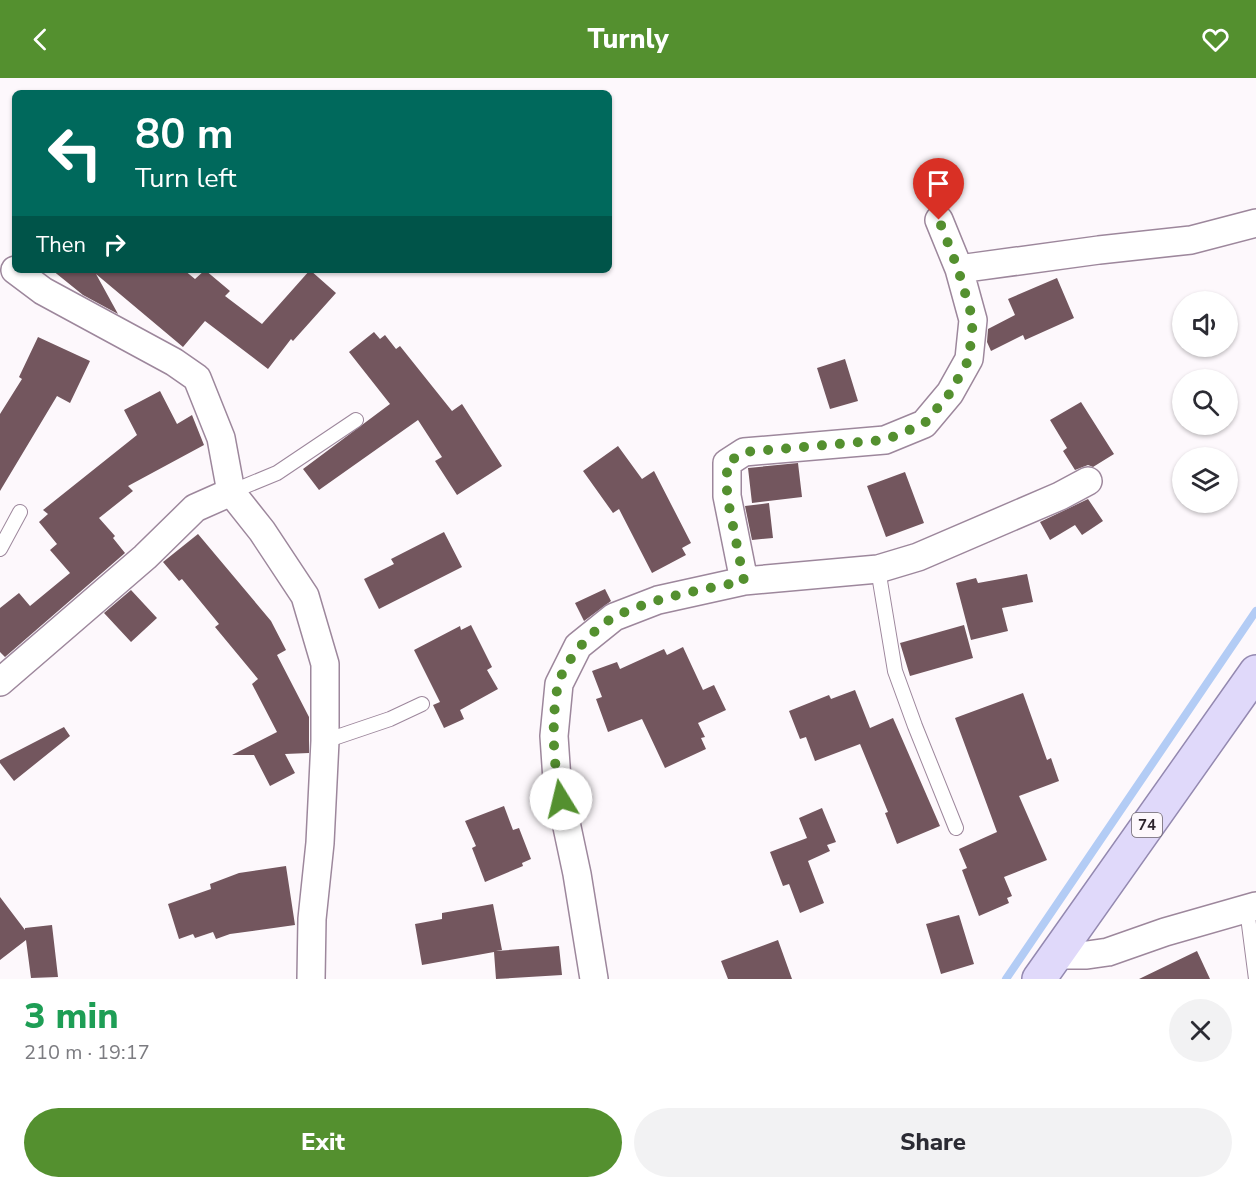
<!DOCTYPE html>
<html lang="en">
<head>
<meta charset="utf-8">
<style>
  :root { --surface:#fff; --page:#f2f2f3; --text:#2b2b33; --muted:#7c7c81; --accent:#54902f }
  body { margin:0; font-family:"Nunito Sans",sans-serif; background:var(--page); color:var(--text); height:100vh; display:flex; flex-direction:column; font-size:22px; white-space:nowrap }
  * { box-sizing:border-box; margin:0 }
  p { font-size:20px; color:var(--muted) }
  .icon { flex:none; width:33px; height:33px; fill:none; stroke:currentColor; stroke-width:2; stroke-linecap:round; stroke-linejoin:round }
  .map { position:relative; height:901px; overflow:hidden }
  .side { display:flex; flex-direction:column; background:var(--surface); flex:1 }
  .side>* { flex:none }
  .guide { position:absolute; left:12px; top:12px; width:600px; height:183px; border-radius:9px; box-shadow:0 2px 4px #0004; background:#00695c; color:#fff; overflow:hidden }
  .buttons { position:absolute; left:1172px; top:213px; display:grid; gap:12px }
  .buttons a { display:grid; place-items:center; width:66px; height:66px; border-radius:50%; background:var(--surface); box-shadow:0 2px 4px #0004; font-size:30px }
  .pin { position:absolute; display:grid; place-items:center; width:51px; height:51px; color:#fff; margin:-62px -26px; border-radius:50% 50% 50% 0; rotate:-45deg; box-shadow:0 0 6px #0007 }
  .pin .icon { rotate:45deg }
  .me { position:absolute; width:66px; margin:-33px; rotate:351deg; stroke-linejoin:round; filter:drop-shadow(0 0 4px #0008) }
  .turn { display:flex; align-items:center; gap:21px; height:126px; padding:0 24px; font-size:27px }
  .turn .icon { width:78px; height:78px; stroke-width:2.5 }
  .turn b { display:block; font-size:42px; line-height:51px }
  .then { display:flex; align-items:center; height:57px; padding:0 24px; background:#0003; gap:12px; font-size:22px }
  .round { display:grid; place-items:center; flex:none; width:63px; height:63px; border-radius:32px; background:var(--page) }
  .summary { display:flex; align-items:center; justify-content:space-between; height:102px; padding:0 24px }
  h1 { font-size:36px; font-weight:800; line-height:45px; color:#1e9e55 }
  .cta { display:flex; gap:12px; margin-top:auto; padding:12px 24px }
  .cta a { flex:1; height:69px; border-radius:36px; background:var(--accent); color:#fff; font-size:24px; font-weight:800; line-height:69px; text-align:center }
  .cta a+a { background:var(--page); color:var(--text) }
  header { display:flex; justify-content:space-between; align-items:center; height:78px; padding:0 24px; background:var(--accent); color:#fff; font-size:27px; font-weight:800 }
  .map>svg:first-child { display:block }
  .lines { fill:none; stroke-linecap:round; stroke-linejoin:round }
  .stream { stroke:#b3ccf5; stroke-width:8 }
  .building { fill:#73565e }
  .lane-casing { stroke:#9d879c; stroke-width:16 }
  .street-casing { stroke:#9d879c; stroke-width:30 }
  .primary-casing { stroke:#9489b0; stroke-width:36 }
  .lane { stroke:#fff; stroke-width:14 }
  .street { stroke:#fff; stroke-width:27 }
  .primary { stroke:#e0d9fa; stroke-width:33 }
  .route { stroke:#54902f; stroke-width:10; stroke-dasharray:0 18 }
  .labels { text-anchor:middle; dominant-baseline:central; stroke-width:6; stroke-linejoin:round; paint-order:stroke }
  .shield { fill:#fdf8fc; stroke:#6b646a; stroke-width:1.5 }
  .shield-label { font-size:15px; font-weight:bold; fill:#2d242c }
</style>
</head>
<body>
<header><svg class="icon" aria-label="back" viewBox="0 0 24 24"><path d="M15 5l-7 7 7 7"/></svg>Turnly<svg class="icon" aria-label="heart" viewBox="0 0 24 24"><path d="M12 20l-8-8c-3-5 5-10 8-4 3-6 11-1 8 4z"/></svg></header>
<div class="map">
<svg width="1256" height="901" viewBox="0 0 1256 901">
  <rect width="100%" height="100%" fill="#fdf8fc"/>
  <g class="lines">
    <path class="stream" d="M 1006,901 L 1256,533"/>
  </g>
  <path class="building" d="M 52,192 L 184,192 L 195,201 L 205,192 L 230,213 L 225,218 L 262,246 L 310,192 L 336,215 L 293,263 L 291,261 L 268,291 L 205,243 L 183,269 L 96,196 L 118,236 L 83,217 Z
    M 1057,200 L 1074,240 L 1025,262 L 1023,257 L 991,273 L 987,264 L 988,251 L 1015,237 L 1008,221 Z
    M 374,254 L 380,261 L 385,257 L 396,271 L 400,268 L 452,333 L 462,326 L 502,388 L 457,417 L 435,383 L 442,379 L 418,342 L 319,412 L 303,391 L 390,326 L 349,274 Z
    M 38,259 L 90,283 L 70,325 L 57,318 L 0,413 L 0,336 L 22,301 L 19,299 Z
    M 845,281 L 858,323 L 830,331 L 817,290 Z
    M 160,313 L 177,346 L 192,337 L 204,367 L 128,408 L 133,413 L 99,440 L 115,458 L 113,460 L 125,475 L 5,579 L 0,574 L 0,530 L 19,515 L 30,528 L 70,495 L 50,472 L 57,466 L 39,444 L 48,436 L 43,432 L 137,357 L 124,332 Z
    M 1081,324 L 1114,376 L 1093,389 L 1088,387 L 1075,392 L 1063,373 L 1067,370 L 1050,342 Z
    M 618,368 L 642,401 L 654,393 L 691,465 L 682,470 L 686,477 L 652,495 L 619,431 L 613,435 L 583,393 Z
    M 798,385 L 802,419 L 752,425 L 748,390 Z
    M 905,394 L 924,445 L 886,459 L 867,408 Z
    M 1088,421 L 1103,443 L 1082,457 L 1075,447 L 1050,462 L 1040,444 Z
    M 769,425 L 773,460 L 752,462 L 745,428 Z
    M 444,454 L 462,489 L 379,531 L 364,501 L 394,486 L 391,481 Z
    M 198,456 L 271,543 L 286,572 L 277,577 L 309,639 L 309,675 L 285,676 L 295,695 L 270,708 L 254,677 L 232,677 L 277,654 L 252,606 L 258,601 L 215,549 L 219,546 L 182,501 L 179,503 L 163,484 Z
    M 1027,496 L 1033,524 L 1002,530 L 1008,553 L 971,562 L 956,505 L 976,500 L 978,505 Z
    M 605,511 L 611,523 L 584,543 L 575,525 Z
    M 131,512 L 157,540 L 131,564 L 104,535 Z
    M 471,547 L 492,589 L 487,592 L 498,611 L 460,632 L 464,641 L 444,650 L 433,627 L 440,624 L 414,572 L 460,548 L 461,552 Z
    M 964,547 L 973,580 L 910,598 L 900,565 Z
    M 683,569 L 703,612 L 714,607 L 726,632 L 698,645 L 705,659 L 701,660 L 706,671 L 665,690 L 642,641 L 608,654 L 596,621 L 602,619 L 592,593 L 617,584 L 620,591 L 664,571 L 667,577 Z
    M 855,612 L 870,650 L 893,640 L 940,748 L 897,766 L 885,735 L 888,734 L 860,666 L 815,683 L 806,659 L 800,661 L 789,633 L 829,617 L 831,621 Z
    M 1023,615 L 1047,682 L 1051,680 L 1059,703 L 1019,718 L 1047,782 L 1004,799 L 1012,818 L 1007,820 L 1009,825 L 979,838 L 962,792 L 967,790 L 959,771 L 997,754 L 955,640 Z
    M 64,649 L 70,658 L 14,703 L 0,685 L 0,682 Z
    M 504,728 L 513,752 L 519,750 L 531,781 L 522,785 L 523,788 L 485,804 L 472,770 L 476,768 L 465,743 Z
    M 822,730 L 836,764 L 827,767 L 830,773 L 808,783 L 824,825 L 800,835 L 789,806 L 783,808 L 770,774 L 807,760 L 799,740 Z
    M 286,788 L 295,847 L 230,856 L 216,861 L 213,854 L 195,860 L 193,856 L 179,861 L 168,826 L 211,811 L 210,806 L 239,795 Z
    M 0,819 L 25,852 L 25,850 L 52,847 L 58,899 L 31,900 L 26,862 L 0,882 Z
    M 493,826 L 502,872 L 496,873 L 559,868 L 562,897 L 496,901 L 494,874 L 422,887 L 415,846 L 442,841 L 442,835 Z
    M 959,837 L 974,886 L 941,896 L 926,846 Z
    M 778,862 L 792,901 L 728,901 L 721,883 Z
    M 1197,873 L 1210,901 L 1139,901 Z"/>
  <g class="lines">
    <defs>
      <path id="lane" d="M 231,414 L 277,395 L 356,342
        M 0,471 L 20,434
        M 878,491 L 895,593 L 915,648 L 956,750
        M 325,663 L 390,641 L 422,626
        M 1247,831 L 1256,901"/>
      <path id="street" d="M 959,191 L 1099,172 L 1191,162 L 1256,145
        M 15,192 L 43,213 L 174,284 L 197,300 L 221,360 L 231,414
        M 744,503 L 727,418 L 727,385 L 744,374 L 885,362 L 924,346 L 950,315 L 969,281 L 973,242 L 959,191 L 939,142
        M 0,604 L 145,479 L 195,430 L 231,414 L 262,453 L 305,518 L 325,586 L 325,663 L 320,765 L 312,841 L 311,901
        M 1054,877 L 1087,877 L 1108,874 L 1165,854 L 1256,828
        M 594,901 L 577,796 L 557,702 L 554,658 L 559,606 L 578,568 L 614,539 L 658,522 L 744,503 L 878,491 L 918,479 L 1060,418 L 1088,403"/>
      <path id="primary" d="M 1039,901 L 1256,594"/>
    </defs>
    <use href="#lane" class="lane-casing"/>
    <use href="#street" class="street-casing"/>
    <use href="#primary" class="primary-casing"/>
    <use href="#lane" class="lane"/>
    <use href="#street" class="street"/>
    <use href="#primary" class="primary"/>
  </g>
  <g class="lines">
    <path class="route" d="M 561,721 C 553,688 551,640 558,607 C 564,583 594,549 616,538 C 656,519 701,512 744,503 L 727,418 L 727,385 L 744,374 L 885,362 L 924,346 L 950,315 L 969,281 L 973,242 L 958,191 L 939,142"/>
  </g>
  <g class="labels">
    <rect class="shield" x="1132" y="735" width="30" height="24" rx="4.5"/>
    <g class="shield-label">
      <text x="1147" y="747">74</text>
    </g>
  </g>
</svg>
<div class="buttons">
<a><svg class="icon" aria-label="sound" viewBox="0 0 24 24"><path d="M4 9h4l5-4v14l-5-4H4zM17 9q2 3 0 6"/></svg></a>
<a><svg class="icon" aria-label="search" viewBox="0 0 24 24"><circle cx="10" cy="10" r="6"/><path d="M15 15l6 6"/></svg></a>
<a><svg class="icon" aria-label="layers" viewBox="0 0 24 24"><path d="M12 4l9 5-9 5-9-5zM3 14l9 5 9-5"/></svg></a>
</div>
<div class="pin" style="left:939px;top:142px;background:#d93025"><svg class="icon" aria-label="arrive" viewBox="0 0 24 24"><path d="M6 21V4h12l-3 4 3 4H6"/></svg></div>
<svg class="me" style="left:561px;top:721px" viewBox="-20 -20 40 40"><circle r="19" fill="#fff"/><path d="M0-13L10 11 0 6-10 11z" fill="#54902f"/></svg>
<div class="guide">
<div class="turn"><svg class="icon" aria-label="left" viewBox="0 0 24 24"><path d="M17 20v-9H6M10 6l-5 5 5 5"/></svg><div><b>80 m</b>Turn left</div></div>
<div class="then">Then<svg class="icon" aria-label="right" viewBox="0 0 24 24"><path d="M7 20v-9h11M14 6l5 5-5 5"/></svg></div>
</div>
</div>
<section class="side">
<div class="summary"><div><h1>3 min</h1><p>210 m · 19:17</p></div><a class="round"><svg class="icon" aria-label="close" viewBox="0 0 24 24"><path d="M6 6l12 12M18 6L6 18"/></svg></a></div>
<div class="cta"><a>Exit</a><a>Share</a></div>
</section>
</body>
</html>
